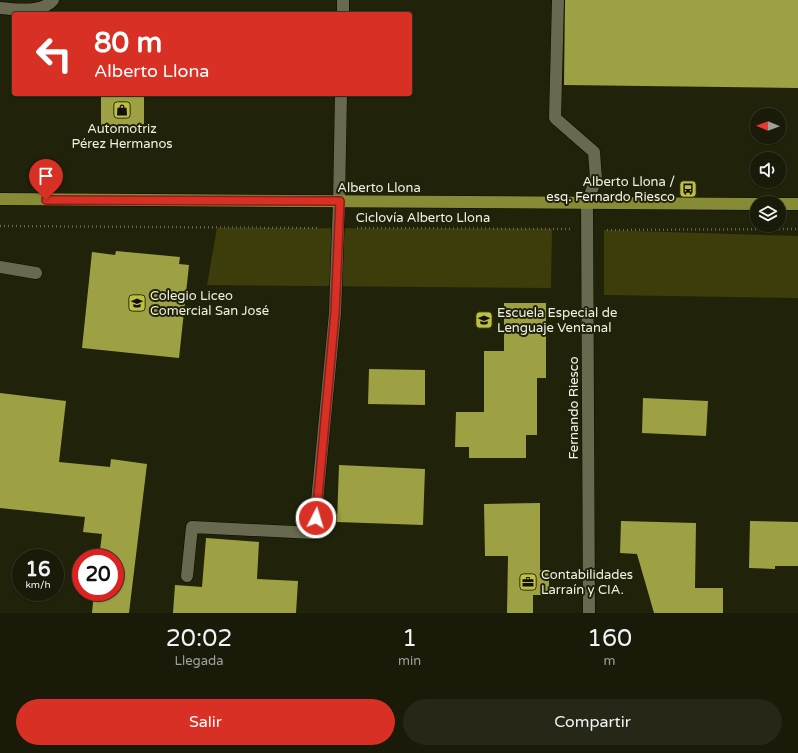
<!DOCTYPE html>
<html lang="es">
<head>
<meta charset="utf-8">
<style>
  :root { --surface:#191a08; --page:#262716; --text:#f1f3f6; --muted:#9fa19c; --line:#373829; --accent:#d93025 }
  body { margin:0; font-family:"Varela Round",sans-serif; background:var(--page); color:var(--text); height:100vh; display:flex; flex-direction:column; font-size:15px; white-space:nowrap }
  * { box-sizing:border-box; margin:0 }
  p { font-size:13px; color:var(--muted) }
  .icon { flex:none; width:22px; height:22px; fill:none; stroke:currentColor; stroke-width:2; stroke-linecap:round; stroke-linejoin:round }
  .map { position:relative; height:613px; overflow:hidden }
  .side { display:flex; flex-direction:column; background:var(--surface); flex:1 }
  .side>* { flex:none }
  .banner { position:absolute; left:12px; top:12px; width:400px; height:84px; border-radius:4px; box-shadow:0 1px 3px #0004,0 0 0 1px var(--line); background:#d93025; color:#fff; overflow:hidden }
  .needle { width:26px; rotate:271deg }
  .controls { position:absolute; left:750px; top:108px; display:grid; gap:8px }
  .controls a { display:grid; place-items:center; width:36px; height:36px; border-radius:50%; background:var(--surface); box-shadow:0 1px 3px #0004,0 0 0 1px var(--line); font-size:20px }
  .speed { position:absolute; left:12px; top:549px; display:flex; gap:8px; font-size:20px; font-weight:700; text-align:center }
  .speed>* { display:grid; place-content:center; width:52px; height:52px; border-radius:50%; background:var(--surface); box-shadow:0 1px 3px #0004,0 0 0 1px var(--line); line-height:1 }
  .speed small { font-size:10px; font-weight:400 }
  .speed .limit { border:6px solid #d22; background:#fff; color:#111 }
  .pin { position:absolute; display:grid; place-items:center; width:34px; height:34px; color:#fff; margin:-41px -17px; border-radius:50% 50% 50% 0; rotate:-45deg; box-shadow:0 0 4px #0007 }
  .pin .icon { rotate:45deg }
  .me { position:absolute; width:44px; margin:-22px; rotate:5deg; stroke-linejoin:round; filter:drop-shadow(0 0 3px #0008) }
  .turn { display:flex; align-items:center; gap:14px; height:84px; padding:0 16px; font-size:18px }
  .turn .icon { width:52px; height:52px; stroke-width:2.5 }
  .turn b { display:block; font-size:28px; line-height:34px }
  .eta { display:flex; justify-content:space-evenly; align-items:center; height:68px; text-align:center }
  .eta b { font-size:24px; font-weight:600; line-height:28px }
  .button { display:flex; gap:8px; margin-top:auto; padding:8px 16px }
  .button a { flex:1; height:46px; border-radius:24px; background:var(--accent); color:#fff; font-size:16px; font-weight:600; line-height:46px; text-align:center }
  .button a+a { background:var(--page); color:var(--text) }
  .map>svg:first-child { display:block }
  .green { fill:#3c3d0a }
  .building { fill:#9ea143 }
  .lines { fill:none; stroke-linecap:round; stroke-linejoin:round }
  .service-casing { stroke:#0b0b00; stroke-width:13 }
  .minor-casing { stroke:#0b0b00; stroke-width:13 }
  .primary-casing { stroke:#0b0b00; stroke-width:13 }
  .path { stroke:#656651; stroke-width:2.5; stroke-dasharray:1 3; stroke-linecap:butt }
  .service { stroke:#68694f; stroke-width:12 }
  .minor { stroke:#68694f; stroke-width:12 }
  .primary { stroke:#888b36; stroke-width:12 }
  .route-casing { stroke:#8d1f18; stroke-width:10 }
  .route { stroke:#d93025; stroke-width:7 }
  .labels { text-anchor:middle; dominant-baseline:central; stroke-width:4; stroke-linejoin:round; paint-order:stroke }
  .poi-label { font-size:13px; fill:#f1f2e3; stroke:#21220a; text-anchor:start }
  .street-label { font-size:13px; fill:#f1f2e3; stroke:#21220a }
</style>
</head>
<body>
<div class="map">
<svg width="798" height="613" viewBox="0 0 798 613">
  <rect width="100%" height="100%" fill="#21220a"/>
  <path class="green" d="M 217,228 L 552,229 L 551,288 L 207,285 Z
    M 604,230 L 798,236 L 798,298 L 604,295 Z"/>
  <path class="building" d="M 565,0 L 798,0 L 798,88 L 564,85 Z
    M 101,94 L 144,94 L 144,126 L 101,126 Z
    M 116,251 L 180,257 L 179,264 L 189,265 L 179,358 L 82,348 L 92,252 L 115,255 Z
    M 504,303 L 546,303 L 546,378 L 537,378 L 537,435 L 526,435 L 526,458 L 469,458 L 469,447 L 455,447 L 456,412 L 484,412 L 484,351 L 504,351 Z
    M 369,369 L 425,370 L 425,405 L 368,404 Z
    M 0,393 L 66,401 L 59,462 L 110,467 L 111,459 L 147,464 L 129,613 L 92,613 L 94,592 L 115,592 L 115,558 L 99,558 L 102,534 L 83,532 L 85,517 L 0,508 Z
    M 643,398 L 708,401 L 706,436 L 642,433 Z
    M 339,465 L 425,469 L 423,525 L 337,522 Z
    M 540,503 L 540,570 L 549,570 L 549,595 L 533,595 L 533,613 L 507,613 L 508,556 L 485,556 L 484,504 Z
    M 621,521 L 696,523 L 695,588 L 723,588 L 723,613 L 654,613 L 637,554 L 620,553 Z
    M 750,521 L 798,522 L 798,566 L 775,566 L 775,569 L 749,568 Z
    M 206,538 L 259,542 L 257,579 L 298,581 L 296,613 L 173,613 L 175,585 L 202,587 Z"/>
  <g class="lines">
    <defs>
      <path id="service" d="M 558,0 L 555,118 L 594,152 L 596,179 L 587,203
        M 0,267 L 36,273
        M 187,576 L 192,527 L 314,533 L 335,313 L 339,201"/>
      <path id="minor" d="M 0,8 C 17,9 41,14 53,0
        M 343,14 L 343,0
        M 339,201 L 341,94
        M 587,203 L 589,613"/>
      <path id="primary" d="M 0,199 L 757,204
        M 779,204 L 798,204"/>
    </defs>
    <use href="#service" class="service-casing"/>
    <use href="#minor" class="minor-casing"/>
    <use href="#primary" class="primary-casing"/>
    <path class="path" d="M 0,226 L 320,228
      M 357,228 L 570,229
      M 607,230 L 798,229"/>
    <use href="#service" class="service"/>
    <use href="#minor" class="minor"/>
    <use href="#primary" class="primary"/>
  </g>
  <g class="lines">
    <defs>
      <path id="route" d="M 46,200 L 340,201 L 335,313 L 316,518"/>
    </defs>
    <use href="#route" class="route-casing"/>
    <use href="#route" class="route"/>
  </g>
  <defs>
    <symbol id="shop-square" viewBox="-11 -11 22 22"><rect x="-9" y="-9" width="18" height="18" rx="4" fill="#bcbf44" stroke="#21220a"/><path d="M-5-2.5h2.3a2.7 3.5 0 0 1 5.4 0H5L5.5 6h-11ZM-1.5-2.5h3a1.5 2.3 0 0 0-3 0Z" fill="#111"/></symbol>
    <symbol id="bus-square" viewBox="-11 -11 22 22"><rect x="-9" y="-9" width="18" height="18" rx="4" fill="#bcbf44" stroke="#21220a"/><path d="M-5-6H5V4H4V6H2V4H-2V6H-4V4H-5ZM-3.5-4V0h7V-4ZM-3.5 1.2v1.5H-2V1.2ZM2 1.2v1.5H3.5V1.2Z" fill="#111"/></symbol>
    <symbol id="school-square" viewBox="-11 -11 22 22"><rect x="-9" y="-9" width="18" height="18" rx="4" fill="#bcbf44" stroke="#21220a"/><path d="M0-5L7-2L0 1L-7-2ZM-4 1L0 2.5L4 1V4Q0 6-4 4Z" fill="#111"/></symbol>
    <symbol id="office-square" viewBox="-11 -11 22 22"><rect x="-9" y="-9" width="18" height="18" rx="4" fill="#bcbf44" stroke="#21220a"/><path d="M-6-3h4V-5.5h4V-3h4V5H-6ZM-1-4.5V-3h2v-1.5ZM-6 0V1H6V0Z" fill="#111"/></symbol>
  </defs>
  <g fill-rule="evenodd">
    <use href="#shop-square" x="112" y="100" width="20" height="20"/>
    <use href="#bus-square" x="678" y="179" width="20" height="20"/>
    <use href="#school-square" x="127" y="293" width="20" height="20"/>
    <use href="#school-square" x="474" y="310" width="20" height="20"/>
    <use href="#office-square" x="518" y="572" width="20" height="20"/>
  </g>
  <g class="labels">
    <g class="poi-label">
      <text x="122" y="129" text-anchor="middle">Automotriz<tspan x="122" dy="15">Pérez Hermanos</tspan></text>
      <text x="675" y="182" text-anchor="end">Alberto Llona /<tspan x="675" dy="15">esq. Fernardo Riesco</tspan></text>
      <text x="150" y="296">Colegio Liceo<tspan x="150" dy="15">Comercial San José</tspan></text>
      <text x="497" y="313">Escuela Especial de<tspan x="497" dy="15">Lenguaje Ventanal</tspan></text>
      <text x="541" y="575">Contabilidades<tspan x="541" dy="15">Larraín y CIA.</tspan></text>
    </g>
    <g class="street-label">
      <text x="379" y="188">Alberto Llona</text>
      <text x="423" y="218">Ciclovía Alberto Llona</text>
      <text transform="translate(574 408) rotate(-90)">Fernando Riesco</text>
    </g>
  </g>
</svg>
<div class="controls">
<a><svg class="needle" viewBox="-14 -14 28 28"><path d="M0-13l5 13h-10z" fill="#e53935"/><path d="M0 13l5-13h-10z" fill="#9fa19c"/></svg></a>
<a><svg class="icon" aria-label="sound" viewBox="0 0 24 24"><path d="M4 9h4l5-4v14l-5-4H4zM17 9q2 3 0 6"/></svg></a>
<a><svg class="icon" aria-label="layers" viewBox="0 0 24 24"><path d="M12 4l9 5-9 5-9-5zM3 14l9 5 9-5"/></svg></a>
</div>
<div class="speed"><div>16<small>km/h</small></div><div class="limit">20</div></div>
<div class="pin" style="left:46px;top:200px;background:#d93025"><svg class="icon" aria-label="arrive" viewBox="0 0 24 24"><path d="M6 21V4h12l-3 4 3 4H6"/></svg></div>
<svg class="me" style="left:316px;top:518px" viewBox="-20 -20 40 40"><circle r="17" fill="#d93025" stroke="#fff" stroke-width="3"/><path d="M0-11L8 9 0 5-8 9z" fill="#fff"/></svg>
<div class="banner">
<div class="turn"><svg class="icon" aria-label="left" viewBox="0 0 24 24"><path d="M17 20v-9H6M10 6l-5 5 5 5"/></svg><div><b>80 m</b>Alberto Llona</div></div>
</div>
</div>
<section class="side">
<div class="eta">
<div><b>20:02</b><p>Llegada</p></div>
<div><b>1</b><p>min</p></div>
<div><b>160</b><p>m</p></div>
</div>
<div class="button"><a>Salir</a><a>Compartir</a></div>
</section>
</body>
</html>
